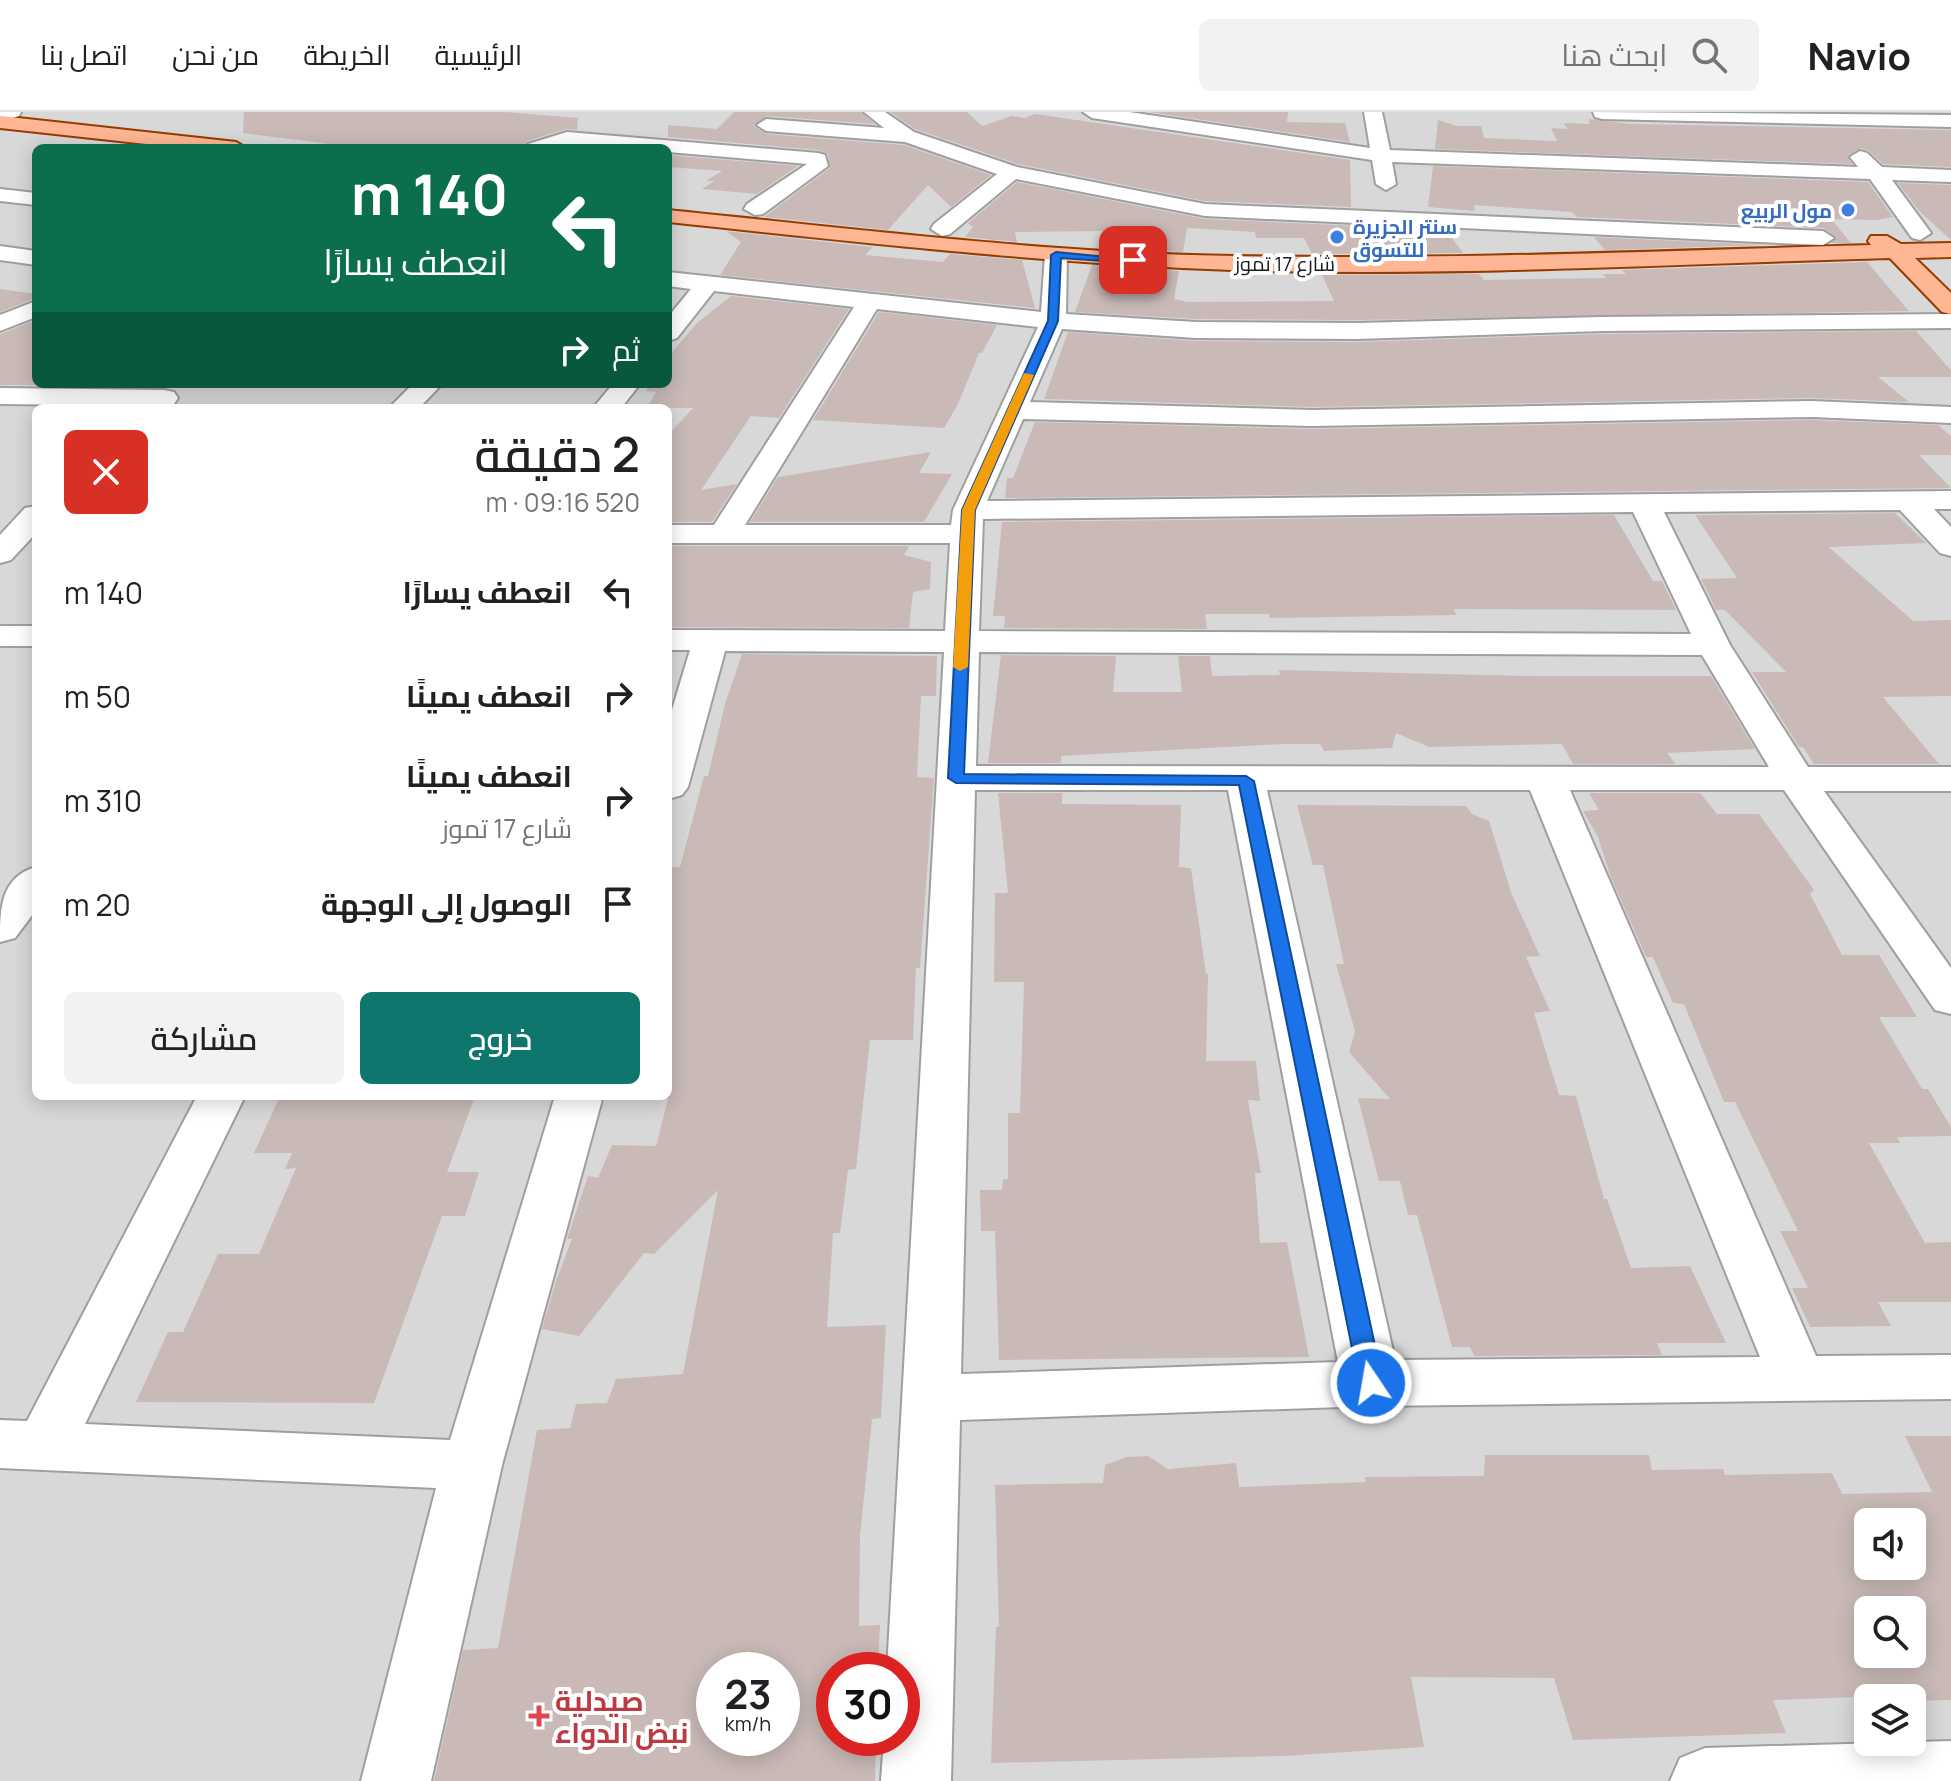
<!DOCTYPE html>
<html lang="ar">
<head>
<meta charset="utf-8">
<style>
  :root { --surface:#fff; --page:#f2f2f2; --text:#202124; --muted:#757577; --line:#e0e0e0; --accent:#0f766e }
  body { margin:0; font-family:Manrope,Cairo,sans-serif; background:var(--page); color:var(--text); direction:rtl; height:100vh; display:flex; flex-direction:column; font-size:30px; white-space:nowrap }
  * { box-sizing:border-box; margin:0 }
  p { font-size:26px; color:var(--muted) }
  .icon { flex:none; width:44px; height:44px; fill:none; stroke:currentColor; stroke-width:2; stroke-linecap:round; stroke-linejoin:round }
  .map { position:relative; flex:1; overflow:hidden; direction:ltr }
  .side { position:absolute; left:32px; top:292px; width:640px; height:696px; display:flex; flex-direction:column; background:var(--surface); border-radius:12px; box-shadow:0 4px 20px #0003; direction:rtl }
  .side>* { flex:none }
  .banner { position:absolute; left:32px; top:32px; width:640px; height:244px; border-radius:12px; box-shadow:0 4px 20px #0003; direction:rtl; background:#0b6e4f; color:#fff; overflow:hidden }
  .controls { position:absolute; left:1854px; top:1396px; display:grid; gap:16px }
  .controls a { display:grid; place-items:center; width:72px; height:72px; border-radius:12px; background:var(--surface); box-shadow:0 4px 20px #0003; font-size:40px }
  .speed { position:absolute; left:696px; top:1540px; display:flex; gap:16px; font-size:40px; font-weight:700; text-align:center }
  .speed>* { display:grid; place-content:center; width:104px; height:104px; border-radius:50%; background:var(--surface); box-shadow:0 4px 20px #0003; line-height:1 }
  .speed small { font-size:20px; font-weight:400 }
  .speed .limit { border:12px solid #d22; background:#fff; color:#111 }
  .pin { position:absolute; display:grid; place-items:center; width:68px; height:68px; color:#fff; margin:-34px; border-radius:16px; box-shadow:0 4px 12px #0006 }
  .me { position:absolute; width:88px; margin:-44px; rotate:348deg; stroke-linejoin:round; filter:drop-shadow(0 0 6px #0008) }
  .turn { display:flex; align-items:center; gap:28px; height:168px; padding:0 32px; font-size:36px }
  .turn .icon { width:104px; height:104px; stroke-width:2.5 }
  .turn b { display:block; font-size:56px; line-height:68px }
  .then { display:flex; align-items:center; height:76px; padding:0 32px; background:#0003; gap:16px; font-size:30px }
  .round { display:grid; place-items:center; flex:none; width:84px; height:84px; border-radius:12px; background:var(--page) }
  .headline { display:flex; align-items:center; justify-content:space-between; height:136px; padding:0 32px }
  h1 { font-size:48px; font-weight:600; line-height:60px }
  .cta { display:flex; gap:16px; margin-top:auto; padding:16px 32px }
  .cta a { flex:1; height:92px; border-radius:12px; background:var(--accent); color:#fff; font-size:32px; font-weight:600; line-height:92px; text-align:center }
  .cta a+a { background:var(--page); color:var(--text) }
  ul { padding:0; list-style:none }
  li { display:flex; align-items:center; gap:24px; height:104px; padding:0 32px }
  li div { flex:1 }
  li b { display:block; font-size:30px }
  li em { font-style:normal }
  header { display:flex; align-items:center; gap:48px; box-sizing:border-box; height:112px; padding:0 40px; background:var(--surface); border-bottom:2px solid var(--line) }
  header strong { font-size:38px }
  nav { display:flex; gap:44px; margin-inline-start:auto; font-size:28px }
  .search { width:560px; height:72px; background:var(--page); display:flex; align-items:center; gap:20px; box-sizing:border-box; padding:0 28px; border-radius:12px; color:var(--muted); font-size:30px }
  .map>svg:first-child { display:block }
  .residential { fill:#d9d8d8; fill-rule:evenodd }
  .building { fill:#c9bab7; fill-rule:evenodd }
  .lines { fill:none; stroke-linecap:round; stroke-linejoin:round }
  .minor-casing { stroke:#9f9f9f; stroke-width:4 }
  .major-casing { stroke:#933d00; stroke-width:4 }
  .minor { fill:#fff; fill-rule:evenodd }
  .major { fill:#ffb694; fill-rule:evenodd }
  .route { fill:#1a73e8; stroke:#114b97; stroke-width:2 }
  .slow { fill:#f59e0b }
  .shop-dot { fill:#3f7fe0; stroke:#fff; stroke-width:3 }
  .health-dot { fill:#e0444e; stroke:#fff; stroke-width:3 }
  .labels { text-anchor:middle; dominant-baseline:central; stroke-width:8; stroke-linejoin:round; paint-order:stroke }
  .far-shop-label { font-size:20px; font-weight:bold; fill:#366cbe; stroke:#fff; text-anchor:end }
  .far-street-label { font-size:20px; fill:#1b1b1b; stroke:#fff }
  .near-health-label { font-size:28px; font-weight:bold; fill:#be3a42; stroke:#fff; text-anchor:start }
</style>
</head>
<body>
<header>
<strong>Navio</strong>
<div class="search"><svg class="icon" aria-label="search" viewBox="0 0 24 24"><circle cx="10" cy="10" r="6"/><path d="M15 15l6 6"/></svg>ابحث هنا</div>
<nav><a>الرئيسية</a><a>الخريطة</a><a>من نحن</a><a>اتصل بنا</a></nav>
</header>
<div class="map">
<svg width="1951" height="1669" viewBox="0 0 1951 1669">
  <rect width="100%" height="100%" fill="#ede6e0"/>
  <path class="residential" d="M 0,0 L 1951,0 L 1951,1669 L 0,1669 ZM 36,36 L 668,36 L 668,272 L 36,272 ZM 36,296 L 668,296 L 668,984 L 36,984 ZM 1868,1410 L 1912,1410 L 1912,1454 L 1868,1454 ZM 1868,1498 L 1912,1498 L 1912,1542 L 1868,1542 ZM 714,1558 L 782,1558 L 782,1626 L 714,1626 ZM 834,1558 L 902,1558 L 902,1626 L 834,1626 ZM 1868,1586 L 1912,1586 L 1912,1630 L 1868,1630 Z"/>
  <path class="building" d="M 244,0 L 504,0 L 578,6 L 577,18 L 566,17 L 527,29 L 522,36 L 361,36 L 243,21 Z
    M 734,0 L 861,0 L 875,12 L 766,4 L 754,14 L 766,22 L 904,33 L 991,63 L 951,95 L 928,73 L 888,118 L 764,105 L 830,56 L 828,42 L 818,38 L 668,25 L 668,13 L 717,17 Z
    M 890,0 L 967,0 L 982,14 L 1012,4 L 1025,6 L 1035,2 L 1350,48 L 1351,95 L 1205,89 L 1018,52 L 915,17 Z
    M 1149,0 L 1288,0 L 1287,10 L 1345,11 L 1350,30 Z
    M 1588,7 L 1631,12 L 1951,18 L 1951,55 L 1883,52 L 1869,39 L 1861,36 L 1847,44 L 1852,52 L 1435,37 L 1438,8 L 1457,14 L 1481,14 L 1484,26 L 1557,29 L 1551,16 L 1567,17 L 1564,11 L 1590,12 Z
    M 668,43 L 798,54 L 757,82 L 702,77 L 714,69 L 706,69 L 722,59 L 668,55 Z
    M 1433,54 L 1868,70 L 1893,105 L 1876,108 L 1831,107 L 1851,131 L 1831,131 L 1837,125 L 1823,116 L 1577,105 L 1572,100 L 1474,93 L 1475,99 L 1428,95 Z
    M 1017,70 L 1205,107 L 1446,118 L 1463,141 L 1312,142 L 1304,126 L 1256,126 L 1255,120 L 1187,116 L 1183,140 L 1098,135 L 1104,119 L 1015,120 L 1017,130 L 965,125 L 973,115 L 968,111 Z
    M 1898,71 L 1951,73 L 1951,128 L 1919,99 Z
    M 726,119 L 873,135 L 865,143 L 943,150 L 950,142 L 1022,148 L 1035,196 L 720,163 L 741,130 Z
    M 1594,125 L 1764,133 L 1605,138 Z
    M 1867,150 L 1909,199 L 1357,208 L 1196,207 L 1075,200 L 1092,153 L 1179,159 L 1174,187 L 1187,190 L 1334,189 L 1322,163 L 1479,162 L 1484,168 L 1606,166 L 1603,162 L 1626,162 L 1622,158 Z
    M 0,177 L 36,182 L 36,186 L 0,200 Z
    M 731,184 L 849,197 L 779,306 L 751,304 L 701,378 L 737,372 L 712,410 L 668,410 L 668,323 L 693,296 L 647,296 L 656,280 L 646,279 L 650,272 L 668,272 L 668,245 L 697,211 Z
    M 879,200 L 997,213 L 982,241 L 979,241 L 958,292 L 944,316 L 813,308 Z
    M 36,208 L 36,273 L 0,273 L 0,222 Z
    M 1916,219 L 1951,258 L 1951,265 L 1878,265 L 1909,290 L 1812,286 L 1312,295 L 1044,287 L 1068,220 L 1196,229 L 1357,230 L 1602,222 Z
    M 1812,308 L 1938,313 L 1951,324 L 1951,343 L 1919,343 L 1951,376 L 1005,386 L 1007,366 L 1013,366 L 1035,310 L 1312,317 Z
    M 931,340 L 919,361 L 952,362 L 924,410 L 750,410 L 778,365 Z
    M 1895,401 L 1926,431 L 1829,435 L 1913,509 L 1951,508 L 1951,584 L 1883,585 L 1939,652 L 1814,652 L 1803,635 L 1799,635 L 1752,560 L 1786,560 L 1725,498 L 1716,498 L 1701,467 L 1737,466 L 1695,403 Z
    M 1614,403 L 1653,469 L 1662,469 L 1676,498 L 1454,497 L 1456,503 L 1270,506 L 1269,502 L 1205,502 L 1207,517 L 1004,516 L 1005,504 L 993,504 L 1002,410 Z
    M 668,434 L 909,434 L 904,443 L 931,450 L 930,477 L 913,480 L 909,516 L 668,515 Z
    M 742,542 L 937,544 L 936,584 L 921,584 L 917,665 L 934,666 L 920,856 L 916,856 L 913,928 L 870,928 L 856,1057 L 848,1058 L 840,1121 L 833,1121 L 827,1215 L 886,1213 L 881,1306 L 872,1307 L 860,1424 L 859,1514 L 880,1513 L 878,1558 L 834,1558 L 834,1626 L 876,1626 L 875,1669 L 434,1669 L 463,1538 L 498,1536 L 537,1318 L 570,1316 L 576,1292 L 607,1291 L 616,1267 L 683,1262 L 718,1078 L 654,1142 L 644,1141 L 579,1224 L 542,1217 L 556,1169 L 572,1127 L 567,1127 L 588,1064 L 598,1066 L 612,1033 L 656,1034 L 668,987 L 668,755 L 680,755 L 704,664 L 708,664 L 725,592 ZM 714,1558 L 782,1558 L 782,1626 L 714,1626 Z
    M 1001,543 L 1116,544 L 1113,580 L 1182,580 L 1178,544 L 1210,544 L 1212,564 L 1280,563 L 1279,558 L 1531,564 L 1711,564 L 1755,637 L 1667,641 L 1676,652 L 1573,652 L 1562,632 L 1429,635 L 1396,621 L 1392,636 L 1324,639 L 1320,632 L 1282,632 L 1061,644 L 1061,651 L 988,651 Z
    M 998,681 L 1062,681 L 1062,692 L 1181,693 L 1179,755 L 1191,756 L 1206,862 L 1208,862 L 1206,949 L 1256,949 L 1260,989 L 1248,988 L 1261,1061 L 1255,1061 L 1260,1131 L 1287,1130 L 1309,1245 L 999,1248 L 995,1119 L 981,1119 L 980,1078 L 1002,1078 L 1003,1067 L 1008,1067 L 1008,1001 L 1020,1001 L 1024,870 L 994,870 L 995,781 L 1008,781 Z
    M 1589,681 L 1700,681 L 1717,702 L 1759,702 L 1814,778 L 1810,782 L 1842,843 L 1879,843 L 1917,905 L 1879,905 L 1922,977 L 1928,977 L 1951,1015 L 1951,1024 L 1897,1025 L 1900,1031 L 1869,1031 L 1925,1131 L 1951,1130 L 1951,1190 L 1878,1190 L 1891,1214 L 1810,1215 L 1792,1176 L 1808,1176 L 1780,1119 L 1798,1119 L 1735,990 L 1724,990 L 1684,892 L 1673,891 L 1653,845 L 1646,845 L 1610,763 L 1598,725 L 1583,699 L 1599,698 Z
    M 1297,693 L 1466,694 L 1472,702 L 1489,709 L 1512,783 L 1540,844 L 1526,845 L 1550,899 L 1534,901 L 1559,983 L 1576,984 L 1604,1087 L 1607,1087 L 1631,1156 L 1690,1154 L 1726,1231 L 1657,1231 L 1662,1243 L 1474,1244 L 1470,1235 L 1452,1235 L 1417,1103 L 1408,1103 L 1400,1069 L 1379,1069 L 1358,986 L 1390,987 L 1349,940 L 1355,919 L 1336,852 L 1344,852 L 1323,753 L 1313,753 Z
    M 280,984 L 475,984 L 447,1060 L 479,1060 L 465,1104 L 442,1104 L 374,1291 L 136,1290 L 168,1220 L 183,1220 L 218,1142 L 259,1142 L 296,1056 L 285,1057 L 292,1041 L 254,1041 Z
    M 1905,1324 L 1951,1324 L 1951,1588 L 1912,1589 L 1912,1586 L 1890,1584 L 1773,1588 L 1786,1621 L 1573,1628 L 1554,1566 L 1411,1565 L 1424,1635 L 1284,1644 L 991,1651 L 996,1515 L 999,1515 L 995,1373 L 1103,1371 L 1105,1353 L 1127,1345 L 1148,1344 L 1168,1357 L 1236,1351 L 1239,1375 L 1366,1370 L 1365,1365 L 1484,1364 L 1485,1343 L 1649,1343 L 1652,1358 L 1723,1357 L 1725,1363 L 1832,1361 L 1842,1382 L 1932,1380 ZM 1868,1410 L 1912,1410 L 1912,1454 L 1868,1454 ZM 1868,1498 L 1912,1498 L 1912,1542 L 1868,1542 Z"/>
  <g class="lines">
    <defs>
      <path id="minor" d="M 0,0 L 21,0 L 19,4 L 0,10 Z
        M 864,0 L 885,0 L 914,20 L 1017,55 L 1205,92 L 1823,119 L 1834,126 L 1823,133 L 1205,104 L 1016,67 L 950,122 L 942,124 L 931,117 L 934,112 L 997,62 L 905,30 L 766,19 L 757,13 L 766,7 L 884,16 Z
        M 1083,0 L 1129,0 L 1370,36 L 1364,0 L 1382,0 L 1390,38 L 1858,55 L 1850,45 L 1860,39 L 1867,41 L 1882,55 L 1951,58 L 1951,70 L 1892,68 L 1931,121 L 1920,128 L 1912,126 L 1870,67 L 1392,50 L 1396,72 L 1386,78 L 1376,72 L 1372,48 L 1092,6 Z
        M 1593,0 L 1951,3 L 1951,15 L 1602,7 L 1595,5 Z
        M 567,20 L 818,41 L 825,43 L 828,54 L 763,102 L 755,103 L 744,97 L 747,92 L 807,52 L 668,40 L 668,36 L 568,32 L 555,36 L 525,36 L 528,32 Z
        M 0,77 L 36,81 L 36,93 L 0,89 Z
        M 0,134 L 36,139 L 36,153 L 0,148 Z
        M 1056,136 L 1064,138 L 1067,143 L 1066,202 L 1196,210 L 1357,211 L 1602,205 L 1951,202 L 1951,216 L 1602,219 L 1357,227 L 1196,226 L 1062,217 L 1030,290 L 1312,298 L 1812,289 L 1951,295 L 1951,311 L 1812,305 L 1312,314 L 1023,307 L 987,389 L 1951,379 L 1951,397 L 1934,397 L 1951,415 L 1951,444 L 1940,441 L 1900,398 L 1664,400 L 1730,533 L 1808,655 L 1951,655 L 1951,679 L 1824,679 L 1951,856 L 1951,902 L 1935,898 L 1784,678 L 1570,678 L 1816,1244 L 1951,1243 L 1951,1287 L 1371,1294 L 960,1308 L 951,1669 L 881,1669 L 884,1626 L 902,1626 L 902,1558 L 887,1558 L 944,540 L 725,539 L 688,675 L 682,683 L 668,687 L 668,611 L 690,538 L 668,538 L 668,518 L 945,519 L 950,431 L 668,431 L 668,413 L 714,413 L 854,195 L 714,179 L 677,226 L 668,229 L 668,205 L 691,177 L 668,174 L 668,160 L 1041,200 L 1045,143 L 1048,138 ZM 877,197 L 1038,215 L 953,398 L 951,413 L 745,413 ZM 1633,400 L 1691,522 L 979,519 L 983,407 ZM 979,540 L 1702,543 L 1769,655 L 976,654 ZM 975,678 L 1228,678 L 1338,1250 L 961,1262 ZM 1267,678 L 1530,678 L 1760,1245 L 1395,1248 Z
        M 36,189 L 36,205 L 0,219 L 0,203 Z
        M 413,272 L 442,272 L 419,296 L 389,296 Z
        M 613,272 L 640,272 L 621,296 L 593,296 Z
        M 0,276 L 164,278 L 174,280 L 178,286 L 174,292 L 164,294 L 0,292 Z
        M 36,394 L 36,421 L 11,448 L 0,451 L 0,423 L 25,396 Z
        M 0,514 L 36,514 L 36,534 L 0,534 Z
        M 36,755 L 36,798 L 15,826 L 0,830 C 0,798 0,765 36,755 Z
        M 197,984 L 245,984 L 85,1312 L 450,1328 L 555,984 L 603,984 L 502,1353 L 431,1669 L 361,1669 L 436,1376 L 0,1356 L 0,1308 L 27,1309 Z
        M 1951,1629 L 1951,1669 L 1670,1669 L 1680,1646 L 1705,1636 Z"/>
      <path id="major" d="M 0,4 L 236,30 L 246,36 L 183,36 L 0,16 Z
        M 668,98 C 856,117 1046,141 1235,144 C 1447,148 1659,139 1871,133 L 1868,129 L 1871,124 L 1887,124 L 1901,132 L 1951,131 L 1951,145 L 1915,146 L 1951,181 L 1951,202 L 1942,200 L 1890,146 C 1671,152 1450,165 1232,158 C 1043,151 856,130 668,110 Z"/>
    </defs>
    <use href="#minor" class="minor-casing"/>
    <use href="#major" class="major-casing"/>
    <use href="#minor" class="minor"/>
    <use href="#major" class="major"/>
  </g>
  <path class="route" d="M 1056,140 L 1138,148 L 1133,151 L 1061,146 L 1058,209 L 975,398 L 964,662 L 1246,664 L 1254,669 L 1383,1271 L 1379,1278 L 1371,1280 L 1362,1278 L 1359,1271 L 1239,673 L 956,671 L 948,666 L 962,398 L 1048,209 L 1051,143 Z"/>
  <path class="slow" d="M 1024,261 L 1034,263 L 975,398 L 968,555 L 960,559 L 953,555 L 962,398 Z"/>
  <g class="shop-dot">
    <circle cx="1848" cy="98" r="8"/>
    <circle cx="1337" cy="125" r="8"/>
  </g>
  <path class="health-dot" d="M535 1592h8v8h8v8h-8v8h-8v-8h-8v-8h8z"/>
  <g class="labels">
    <g class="far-shop-label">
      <text x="1832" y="98">مول الربيع</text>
      <text x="1353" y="114" text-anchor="start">سنتر الجزيرة<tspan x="1353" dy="23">للتسوق</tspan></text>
    </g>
    <g class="far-street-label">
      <text x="1285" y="151">شارع 17 تموز</text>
    </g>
    <g class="near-health-label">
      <text x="555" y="1588">صيدلية<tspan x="555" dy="32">نبض الدواء</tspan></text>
    </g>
  </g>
</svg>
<div class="controls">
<a><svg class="icon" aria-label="sound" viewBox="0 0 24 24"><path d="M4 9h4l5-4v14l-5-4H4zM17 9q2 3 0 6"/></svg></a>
<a><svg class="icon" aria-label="search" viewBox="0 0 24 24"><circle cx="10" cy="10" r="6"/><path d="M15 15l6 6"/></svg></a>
<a><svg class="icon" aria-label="layers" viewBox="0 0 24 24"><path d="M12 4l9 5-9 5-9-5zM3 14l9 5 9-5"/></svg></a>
</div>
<div class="speed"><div>23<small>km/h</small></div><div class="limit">30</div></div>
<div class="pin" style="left:1133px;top:148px;background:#d93025"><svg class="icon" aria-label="arrive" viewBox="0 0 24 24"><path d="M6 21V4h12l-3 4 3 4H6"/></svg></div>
<svg class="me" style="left:1371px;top:1271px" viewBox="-20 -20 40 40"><circle r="17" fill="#1a73e8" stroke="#fff" stroke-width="3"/><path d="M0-11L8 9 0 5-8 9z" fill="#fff"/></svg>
<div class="banner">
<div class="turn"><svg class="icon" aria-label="left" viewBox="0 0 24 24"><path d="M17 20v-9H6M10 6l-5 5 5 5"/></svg><div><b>140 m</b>انعطف يسارًا</div></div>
<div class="then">ثم<svg class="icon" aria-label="right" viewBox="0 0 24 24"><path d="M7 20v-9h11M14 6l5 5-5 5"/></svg></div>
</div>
<section class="side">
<div class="headline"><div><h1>2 دقيقة</h1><p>520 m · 09:16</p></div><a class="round" style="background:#d93025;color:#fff"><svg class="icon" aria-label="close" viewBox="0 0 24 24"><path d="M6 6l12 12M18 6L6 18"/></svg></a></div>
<ul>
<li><svg class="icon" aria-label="left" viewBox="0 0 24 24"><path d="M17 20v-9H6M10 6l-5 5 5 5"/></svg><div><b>انعطف يسارًا</b></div><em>140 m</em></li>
<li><svg class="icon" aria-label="right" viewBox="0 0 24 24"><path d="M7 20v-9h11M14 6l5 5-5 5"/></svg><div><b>انعطف يمينًا</b></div><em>50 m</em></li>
<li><svg class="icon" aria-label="right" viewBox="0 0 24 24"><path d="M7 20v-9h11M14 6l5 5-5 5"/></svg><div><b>انعطف يمينًا</b><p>شارع 17 تموز</p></div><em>310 m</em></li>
<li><svg class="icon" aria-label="arrive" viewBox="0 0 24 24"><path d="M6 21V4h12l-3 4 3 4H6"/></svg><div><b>الوصول إلى الوجهة</b></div><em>20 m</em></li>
</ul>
<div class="cta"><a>خروج</a><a>مشاركة</a></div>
</section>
</div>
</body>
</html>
